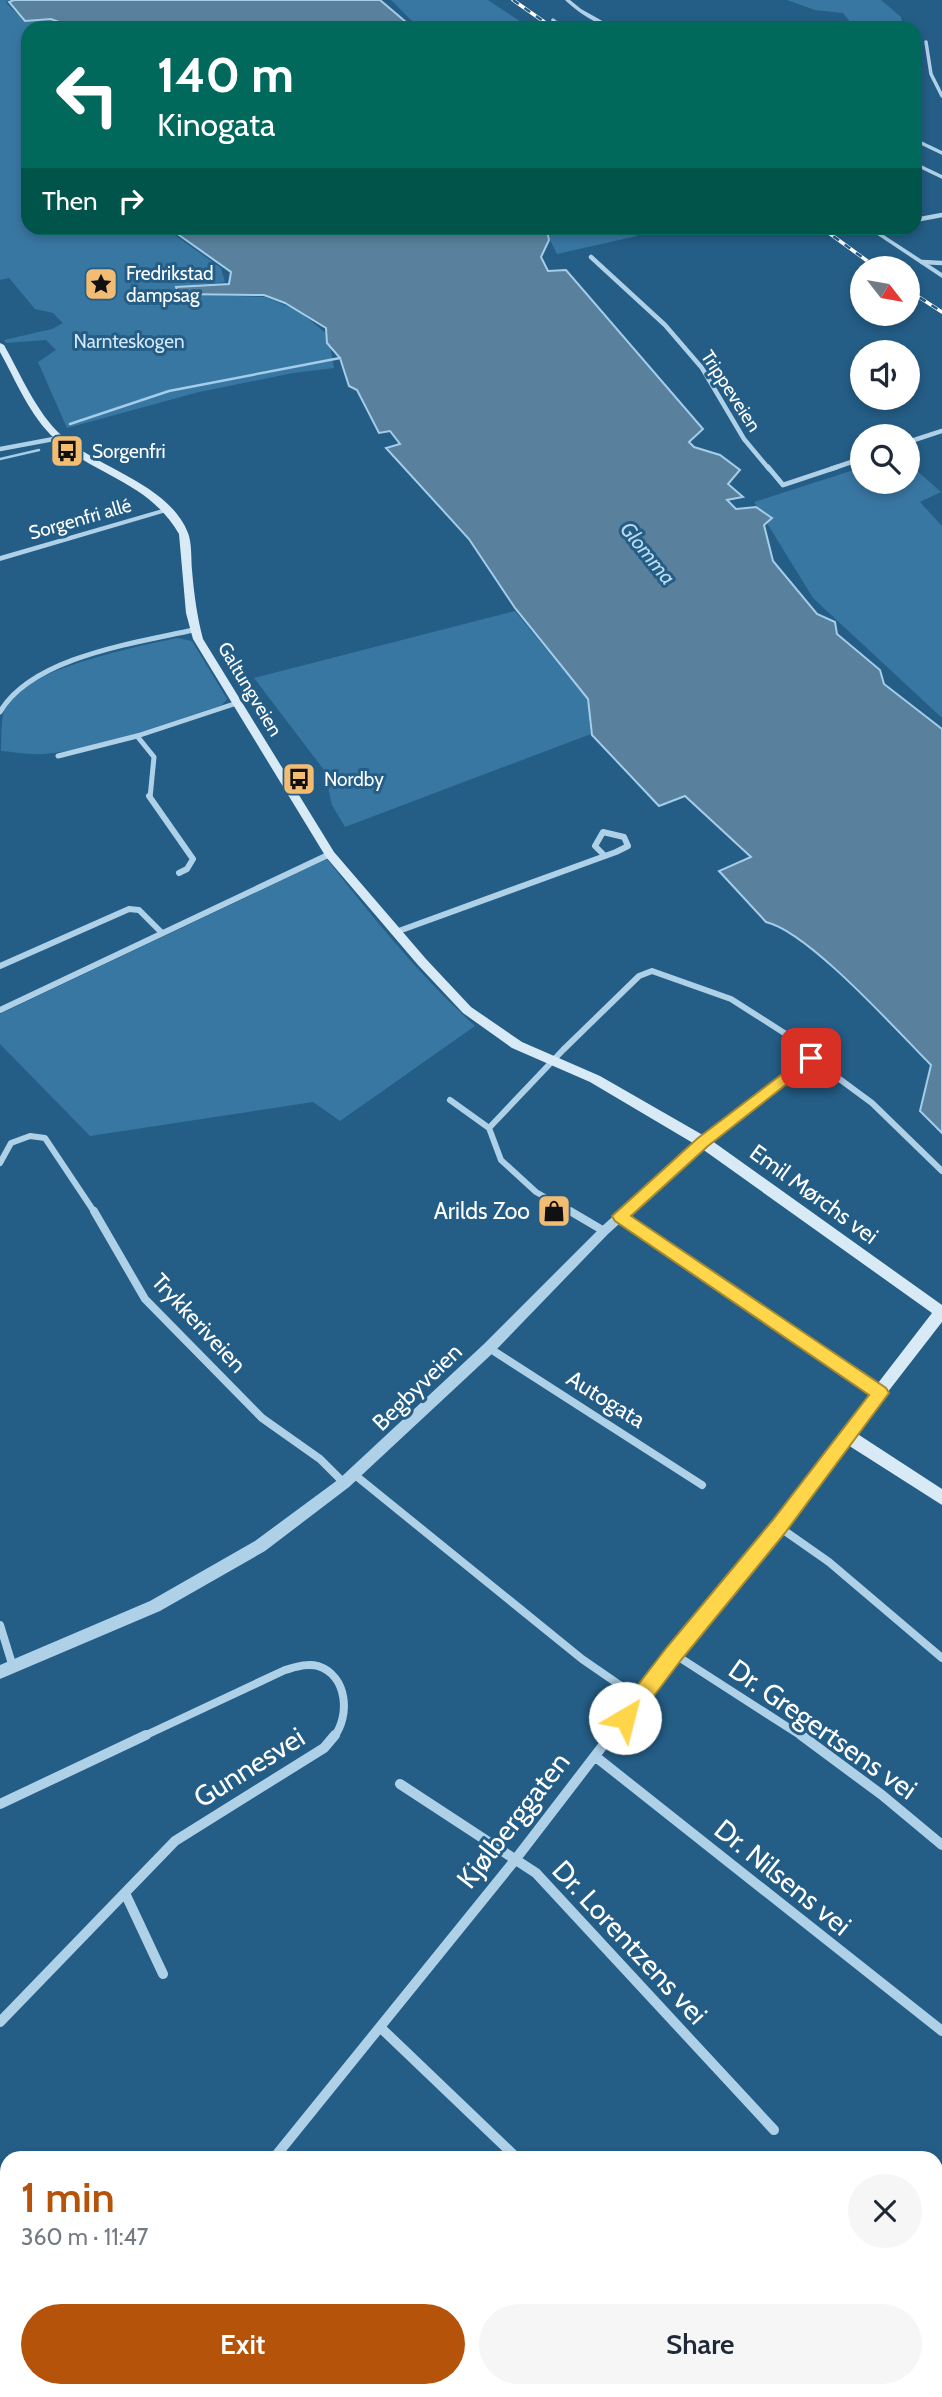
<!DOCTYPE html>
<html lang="en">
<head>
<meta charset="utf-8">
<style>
  :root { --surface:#fff; --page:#f6f6f7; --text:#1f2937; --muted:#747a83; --accent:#b45309 }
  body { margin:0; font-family:Cabin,sans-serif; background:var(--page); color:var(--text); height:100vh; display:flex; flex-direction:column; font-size:26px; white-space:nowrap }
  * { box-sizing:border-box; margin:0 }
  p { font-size:23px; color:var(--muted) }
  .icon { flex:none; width:38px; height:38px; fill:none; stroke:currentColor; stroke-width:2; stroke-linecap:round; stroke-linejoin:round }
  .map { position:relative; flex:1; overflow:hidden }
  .side { position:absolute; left:0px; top:2151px; width:943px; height:247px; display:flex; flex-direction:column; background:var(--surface); border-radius:21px 21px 0 0; box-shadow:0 4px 10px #0003 }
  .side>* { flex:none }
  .hud { position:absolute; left:21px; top:21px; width:901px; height:214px; border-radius:21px; box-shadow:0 4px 10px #0003; background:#00695c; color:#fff; overflow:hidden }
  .needle { width:46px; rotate:121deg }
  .controls { position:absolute; left:850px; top:256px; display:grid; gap:14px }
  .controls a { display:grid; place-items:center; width:70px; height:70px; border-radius:50%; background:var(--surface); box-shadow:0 4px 10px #0003; font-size:35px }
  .pin { position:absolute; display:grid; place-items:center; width:60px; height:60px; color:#fff; margin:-30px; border-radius:14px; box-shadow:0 4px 10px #0006 }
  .me { position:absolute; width:77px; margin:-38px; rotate:37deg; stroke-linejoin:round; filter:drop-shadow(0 0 5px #0008) }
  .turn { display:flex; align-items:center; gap:24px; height:147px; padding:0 21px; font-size:32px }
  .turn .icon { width:91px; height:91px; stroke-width:2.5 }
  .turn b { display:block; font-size:49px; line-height:60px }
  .then { display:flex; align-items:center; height:66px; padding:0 21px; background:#0003; gap:14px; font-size:26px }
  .round { display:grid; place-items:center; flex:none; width:74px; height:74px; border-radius:37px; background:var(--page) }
  .overview { display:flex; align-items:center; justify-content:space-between; height:119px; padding:0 21px }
  h1 { font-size:42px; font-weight:600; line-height:52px; color:var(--accent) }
  .primary-button { display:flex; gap:14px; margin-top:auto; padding:14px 21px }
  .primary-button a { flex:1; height:80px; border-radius:42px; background:var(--accent); color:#fff; font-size:28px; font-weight:600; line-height:80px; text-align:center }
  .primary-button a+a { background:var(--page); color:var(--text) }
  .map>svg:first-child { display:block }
  .green { fill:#3977a3 }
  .water { fill:#59819d; stroke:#a3cde9; stroke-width:2 }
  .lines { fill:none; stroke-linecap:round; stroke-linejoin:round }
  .stream { stroke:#a3cde9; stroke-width:2.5 }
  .minor-far5 { stroke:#afd1e8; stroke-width:3.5 }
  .minor-far4 { stroke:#afd1e8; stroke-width:4.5 }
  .minor-far3 { stroke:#afd1e8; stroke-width:5 }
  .minor-far2 { stroke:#afd1e8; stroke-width:6 }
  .minor-far1 { stroke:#afd1e8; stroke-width:8 }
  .minor { stroke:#afd1e8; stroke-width:10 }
  .tertiary { fill:#afd1e8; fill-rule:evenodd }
  .secondary { fill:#d9eaf7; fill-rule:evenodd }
  .rail-casing { stroke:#fff; stroke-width:3.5 }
  .rail { stroke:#245d86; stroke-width:2.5; stroke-dasharray:7; stroke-linecap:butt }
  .route { fill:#ffd54a; stroke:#a68a30; stroke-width:2 }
  .labels { text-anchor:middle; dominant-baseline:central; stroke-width:6; stroke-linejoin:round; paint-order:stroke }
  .far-poi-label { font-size:19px; fill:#fff; stroke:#245d86; text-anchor:start }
  .far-park-label { font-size:19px; fill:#d3e8f7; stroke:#245d86 }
  .far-street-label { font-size:19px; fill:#fff; stroke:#245d86 }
  .far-water-label { font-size:21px; font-style:italic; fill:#badaf0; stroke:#245d86 }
  .street-label { font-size:23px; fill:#fff; stroke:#245d86 }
  .poi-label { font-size:23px; fill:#fff; stroke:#245d86; text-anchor:end }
  .near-street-label { font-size:28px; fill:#fff; stroke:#245d86 }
</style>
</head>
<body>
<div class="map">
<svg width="942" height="2397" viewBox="0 0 942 2397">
  <rect width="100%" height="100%" fill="#245d86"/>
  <path class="green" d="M 0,0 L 9,0 L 6,1 L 7,4 L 25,21 L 51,19 L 72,28 L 28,28 L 28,228 L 165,228 L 221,268 L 225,282 L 175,287 L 177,294 L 265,297 L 299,311 L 328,335 L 334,368 L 293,373 L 199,392 L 67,428 L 38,362 L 56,350 L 46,340 L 6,343 L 4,340 L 52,329 L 63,323 L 53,313 L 35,309 L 9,278 L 0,280 Z
    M 391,0 L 488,0 L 530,28 L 419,28 Z
    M 787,0 L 881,0 L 901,17 L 903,28 L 855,28 L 843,13 L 815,10 Z
    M 544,228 L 626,228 L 637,236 L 557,254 Z
    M 908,463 L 941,492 L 920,502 L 942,526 L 942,718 L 813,598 L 754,502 L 863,467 L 863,481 L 908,481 Z
    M 515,611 L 587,699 L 591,734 L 345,827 L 332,805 L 324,770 L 254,678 Z
    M 177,638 L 192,641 L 227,699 L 222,705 C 166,723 102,749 44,754 C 30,755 14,752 1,751 C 2,737 0,715 7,703 C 27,669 139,646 177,638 Z
    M 327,859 C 373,918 419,975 475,1026 L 340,1121 L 313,1102 L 90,1136 L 0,1044 L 0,1014 Z"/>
  <path class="water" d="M 14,0 L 380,0 L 413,28 L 75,28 L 51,19 L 25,21 L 9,2 Z
    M 169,228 L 541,228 L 547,230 L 549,240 L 541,257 L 548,271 L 566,270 L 703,429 L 689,442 L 694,447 L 720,455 L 740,470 L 728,484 L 743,497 L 727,500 L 736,509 L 756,507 L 772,518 L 764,525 L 773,561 L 817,614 L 835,622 L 837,634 L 880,670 L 884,684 L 942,729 L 942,1133 L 920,1111 L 931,1065 C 897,1031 809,932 766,922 L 719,871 L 751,857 L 685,796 L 659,806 L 592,735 L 588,699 L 515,608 L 469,539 L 386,448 L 400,444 L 390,431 L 379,433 L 357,390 L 349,386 L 340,358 L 327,343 L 326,328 L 285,303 L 264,295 L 178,294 L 176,287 L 229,284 L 231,272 Z"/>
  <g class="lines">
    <path class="stream" d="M 70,424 L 169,391 L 340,358
      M 0,459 L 39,450"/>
    <path class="minor-far5" d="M 553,20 L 563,28
      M 926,42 L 931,74 L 942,96
      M 915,140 L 942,153
      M 915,164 L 942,177"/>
    <path class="minor-far4" d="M 915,220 L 942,215
      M 872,229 L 880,228
      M 591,257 L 665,325 L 702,368 L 744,439 L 769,469
      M 922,262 L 942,263
      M 908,442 L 942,431
      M 0,449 L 59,438
      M 831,469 L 863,458"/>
    <path class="minor-far3" d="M 768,467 L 783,485 L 837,467
      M 0,712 C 32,657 135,643 193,630
      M 137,736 L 154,757 L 150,798
      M 58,756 L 137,736 L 237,703"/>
    <path class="minor-far2" d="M 149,796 L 193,859 L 187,869 L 179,873
      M 396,932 L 616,852 L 628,846 L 624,837 L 603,832 L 595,846 L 604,855
      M 0,966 L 129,909 L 139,910 L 162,933
      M 0,1010 L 330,854
      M 450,1100 L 489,1128 L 501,1160 L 536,1192 L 573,1213
      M 489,1128 L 563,1050 L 639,976 L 652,971 L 731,999 L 789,1036 L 811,1058 L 872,1103 L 942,1171
      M 703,1142 L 811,1058
      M 0,1163 L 11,1143 L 30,1136 L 45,1138 L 95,1213"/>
    <path class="minor-far1" d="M 94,1211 L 145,1299 L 262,1418 L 320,1459 L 344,1483
      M 570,1211 L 604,1231
      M 620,1216 L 880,1393
      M 489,1348 L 702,1485
      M 355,1475 L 582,1659 L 640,1699
      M 779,1527 L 829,1562 L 942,1658
      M 0,1625 L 13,1667
      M 674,1654 L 803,1737
      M 142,1737 L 285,1670 C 296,1667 307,1663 318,1666 C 348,1676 350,1716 334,1737
      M 610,1737 C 688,1636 770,1539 846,1436"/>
    <path class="minor" d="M 801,1735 L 882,1795 L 942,1845
      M 596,1757 L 942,2031
      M 400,1784 L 536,1873 L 774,2130
      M 0,1804 L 146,1735
      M 125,1893 L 163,1974
      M 0,2022 L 175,1841 L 324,1748 L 335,1735
      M 381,2028 L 517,2158
      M 274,2158 L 515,1860 L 611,1735
      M 0,2354 L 7,2363
      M 28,2390 L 33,2397
      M 378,2390 L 384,2397
      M 761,2390 L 768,2397
      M 77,2397 L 82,2390"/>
    <path class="tertiary" d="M 565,0 L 570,0 L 581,9 L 615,28 C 600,28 575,10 565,0 Z
      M 867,228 L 873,228 L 942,273 L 942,278 Z
      M 166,508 L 173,510 L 0,561 L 0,556 Z
      M 703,1138 L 707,1139 L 709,1142 L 707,1145 L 608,1234 L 494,1352 L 349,1487 L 265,1551 L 160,1611 L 0,1679 L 0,1665 L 150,1601 L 255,1541 L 339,1479 L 484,1344 L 600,1228 L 699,1139 Z"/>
    <path class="secondary" d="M 0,343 L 4,345 C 21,375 36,412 62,436 C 99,469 169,484 188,533 C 192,543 191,559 192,570 C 194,594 197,616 203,639 L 334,852 L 426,959 L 471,1007 L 522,1042 L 600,1076 L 708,1138 L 942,1305 L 942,1322 L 856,1433 L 942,1489 L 942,1505 L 840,1440 L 838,1435 L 932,1313 L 698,1146 L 590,1082 L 512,1048 L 463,1013 L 418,965 L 326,857 L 193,639 L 186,613 L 179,534 C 148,481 98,478 55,439 C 30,416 16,381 0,352 Z"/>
    <defs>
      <path id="rail" d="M 513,0 L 553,28
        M 822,228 L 877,268
        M 908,290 L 942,312"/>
    </defs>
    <use href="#rail" class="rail-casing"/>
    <use href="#rail" class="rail"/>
  </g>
  <path class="route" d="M 811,1052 L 818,1058 L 816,1061 L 708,1146 L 631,1216 L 886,1388 L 889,1393 L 785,1533 L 681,1660 L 632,1725 L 625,1728 L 618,1725 L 615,1718 L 618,1711 L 667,1647 L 772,1521 L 869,1395 L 615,1221 L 612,1216 L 698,1138 Z"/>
  <defs>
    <symbol id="sight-square" viewBox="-11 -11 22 22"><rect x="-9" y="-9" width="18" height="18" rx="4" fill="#f3bc73" stroke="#245d86"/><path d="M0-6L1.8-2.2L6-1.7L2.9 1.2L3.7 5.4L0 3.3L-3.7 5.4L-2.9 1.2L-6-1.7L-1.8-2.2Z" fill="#111"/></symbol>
    <symbol id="bus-square" viewBox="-11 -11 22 22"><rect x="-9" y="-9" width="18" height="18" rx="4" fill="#f3bc73" stroke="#245d86"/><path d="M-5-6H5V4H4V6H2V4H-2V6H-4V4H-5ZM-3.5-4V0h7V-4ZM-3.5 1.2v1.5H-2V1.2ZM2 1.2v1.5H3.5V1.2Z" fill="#111"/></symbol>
    <symbol id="shop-square" viewBox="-11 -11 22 22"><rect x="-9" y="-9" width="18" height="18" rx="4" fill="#f3bc73" stroke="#245d86"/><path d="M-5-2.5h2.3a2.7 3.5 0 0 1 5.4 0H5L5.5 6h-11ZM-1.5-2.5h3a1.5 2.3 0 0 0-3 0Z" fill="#111"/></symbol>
  </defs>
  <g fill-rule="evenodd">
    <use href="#sight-square" x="82" y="265" width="38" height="38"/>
    <use href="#bus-square" x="48" y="432" width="38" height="38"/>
    <use href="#bus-square" x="280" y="760" width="38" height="38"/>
    <use href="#shop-square" x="535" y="1192" width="38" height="38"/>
  </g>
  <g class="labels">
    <g class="far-poi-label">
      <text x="126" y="273">Fredrikstad<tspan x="126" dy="22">dampsag</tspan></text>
      <text x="92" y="451">Sorgenfri</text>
      <text x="324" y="779">Nordby</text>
    </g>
    <g class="far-park-label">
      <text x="129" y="341">Narnteskogen</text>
    </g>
    <g class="far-street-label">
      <text transform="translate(731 391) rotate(57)">Trippeveien</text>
      <text transform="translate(80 519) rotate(-16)">Sorgenfri allé</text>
      <text transform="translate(250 689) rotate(59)">Galtungveien</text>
    </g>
    <g class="far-water-label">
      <text transform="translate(648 553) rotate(51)">Glomma</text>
    </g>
    <g class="street-label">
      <text transform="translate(814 1194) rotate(36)">Emil Mørchs vei</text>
      <text transform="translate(199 1323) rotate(47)">Trykkeriveien</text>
      <text transform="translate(417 1387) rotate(-44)">Begbyveien</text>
      <text transform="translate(606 1399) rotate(32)">Autogata</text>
    </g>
    <g class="poi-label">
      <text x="530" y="1211">Arilds Zoo</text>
    </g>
    <g class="near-street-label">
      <text transform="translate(823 1729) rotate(35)">Dr. Gregertsens vei</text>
      <text transform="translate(249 1767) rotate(-32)">Gunnesvei</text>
      <text transform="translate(513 1820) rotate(-52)">Kjølberggaten</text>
      <text transform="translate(783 1877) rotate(39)">Dr. Nilsens vei</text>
      <text transform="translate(630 1942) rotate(47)">Dr. Lorentzens vei</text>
    </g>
  </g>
</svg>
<div class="controls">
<a><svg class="needle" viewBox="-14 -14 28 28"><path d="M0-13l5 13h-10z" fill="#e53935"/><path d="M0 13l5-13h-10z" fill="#747a83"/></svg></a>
<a><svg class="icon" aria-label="sound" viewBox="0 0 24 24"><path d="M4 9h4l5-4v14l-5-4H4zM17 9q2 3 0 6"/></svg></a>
<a><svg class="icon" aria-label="search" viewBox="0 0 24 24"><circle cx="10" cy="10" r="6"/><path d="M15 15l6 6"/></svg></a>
</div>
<div class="pin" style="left:811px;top:1058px;background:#d93025"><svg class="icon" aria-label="arrive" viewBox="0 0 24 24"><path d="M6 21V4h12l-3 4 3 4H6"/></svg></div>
<svg class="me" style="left:625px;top:1718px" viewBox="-20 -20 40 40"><circle r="19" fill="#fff"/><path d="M0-13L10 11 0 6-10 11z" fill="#ffd54a"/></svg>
<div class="hud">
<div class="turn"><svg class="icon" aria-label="left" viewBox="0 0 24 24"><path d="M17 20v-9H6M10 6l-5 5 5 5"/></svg><div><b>140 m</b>Kinogata</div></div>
<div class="then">Then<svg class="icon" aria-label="right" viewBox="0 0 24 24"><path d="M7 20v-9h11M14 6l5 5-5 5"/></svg></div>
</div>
<section class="side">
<div class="overview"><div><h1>1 min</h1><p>360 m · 11:47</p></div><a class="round"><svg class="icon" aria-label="close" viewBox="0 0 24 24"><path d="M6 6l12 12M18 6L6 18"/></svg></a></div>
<div class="primary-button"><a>Exit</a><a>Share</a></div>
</section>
</div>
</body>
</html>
